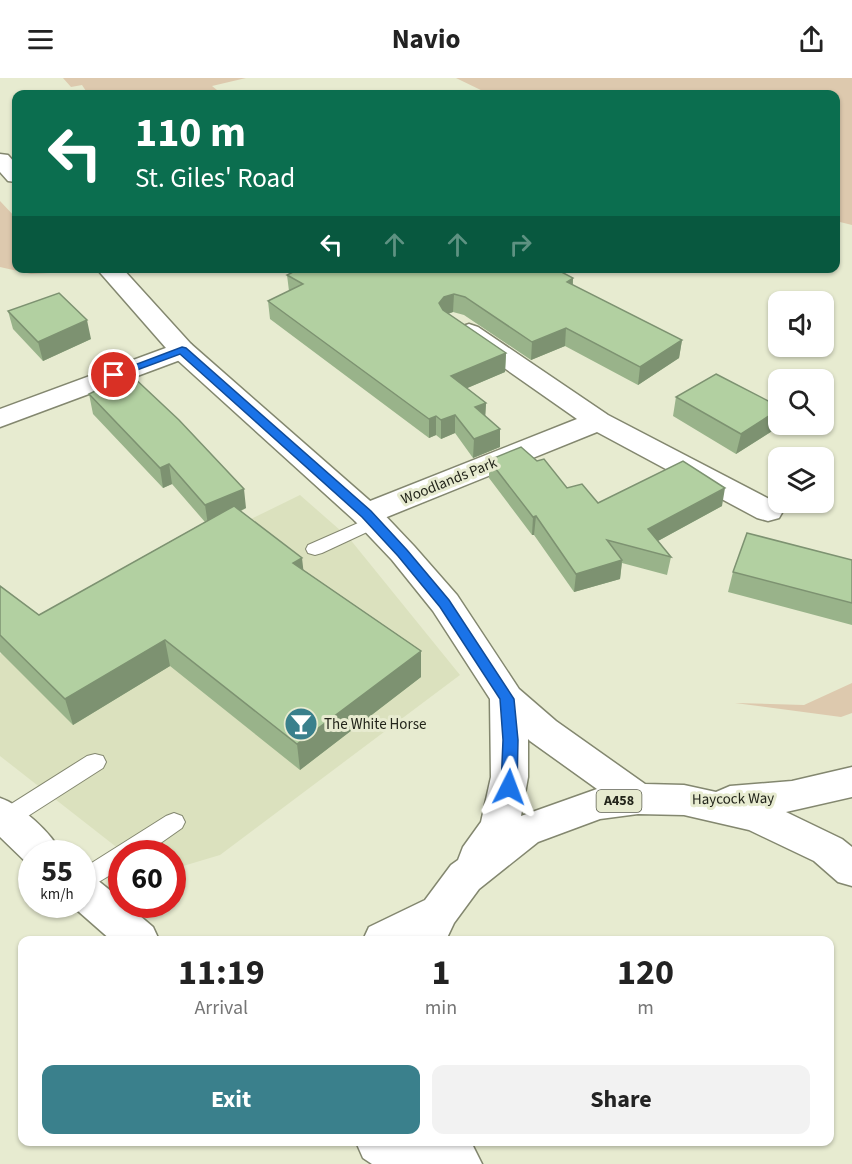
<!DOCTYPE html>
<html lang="en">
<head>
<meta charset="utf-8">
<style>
  :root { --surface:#fff; --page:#f2f2f2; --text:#222; --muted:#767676; --accent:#3a808c }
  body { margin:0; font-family:"Source Sans 3",sans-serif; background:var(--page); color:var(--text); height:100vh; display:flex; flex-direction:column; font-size:22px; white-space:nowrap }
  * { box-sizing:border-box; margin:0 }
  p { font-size:20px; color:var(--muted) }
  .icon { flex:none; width:33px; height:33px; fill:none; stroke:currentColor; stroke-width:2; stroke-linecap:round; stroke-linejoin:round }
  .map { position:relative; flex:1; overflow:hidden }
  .drawer { position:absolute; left:18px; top:858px; width:816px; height:210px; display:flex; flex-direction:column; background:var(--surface); border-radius:12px; box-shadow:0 2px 4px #0004 }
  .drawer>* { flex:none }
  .banner { position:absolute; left:12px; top:12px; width:828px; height:183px; border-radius:12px; box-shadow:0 2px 4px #0004; background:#0b6e4f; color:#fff; overflow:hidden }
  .controls { position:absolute; left:768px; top:213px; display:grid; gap:12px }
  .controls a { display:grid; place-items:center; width:66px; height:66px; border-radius:12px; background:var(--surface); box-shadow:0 2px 4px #0004; font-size:30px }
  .speed { position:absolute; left:18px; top:762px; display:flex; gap:12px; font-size:30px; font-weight:700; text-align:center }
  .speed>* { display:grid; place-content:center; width:78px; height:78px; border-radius:50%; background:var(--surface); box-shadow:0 2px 4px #0004; line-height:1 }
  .speed small { font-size:15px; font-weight:400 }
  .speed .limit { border:9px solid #d22; background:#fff; color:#111 }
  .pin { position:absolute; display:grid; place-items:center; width:51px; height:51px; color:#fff; margin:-26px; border:3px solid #fff; border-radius:50%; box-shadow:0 2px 6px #0007 }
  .me { position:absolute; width:66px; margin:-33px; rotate:3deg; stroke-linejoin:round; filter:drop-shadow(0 0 4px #0008) }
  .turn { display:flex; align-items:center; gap:21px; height:126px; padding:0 24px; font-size:27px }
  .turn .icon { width:78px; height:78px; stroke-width:2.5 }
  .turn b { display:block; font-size:42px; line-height:51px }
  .lanes { display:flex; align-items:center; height:57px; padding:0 24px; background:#0003; justify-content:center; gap:30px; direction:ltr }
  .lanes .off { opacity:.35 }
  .eta { display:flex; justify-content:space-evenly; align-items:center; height:102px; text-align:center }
  .eta b { font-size:36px; font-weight:700; line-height:42px }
  .cta { display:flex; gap:12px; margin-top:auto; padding:12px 24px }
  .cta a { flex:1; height:69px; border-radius:12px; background:var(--accent); color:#fff; font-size:24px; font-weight:700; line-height:69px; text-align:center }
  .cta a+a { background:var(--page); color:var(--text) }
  header { display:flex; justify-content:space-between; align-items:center; height:78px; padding:0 24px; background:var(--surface); font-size:27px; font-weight:700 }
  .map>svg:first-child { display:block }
  .built { fill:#dbe1be }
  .green { fill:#ddc9ae }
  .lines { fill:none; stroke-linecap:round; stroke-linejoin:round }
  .lane-casing { stroke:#83876f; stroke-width:2 }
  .street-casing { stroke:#83876f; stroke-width:3 }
  .primary-casing { stroke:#83876f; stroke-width:3 }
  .lane { fill:#fff; fill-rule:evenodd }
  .street { fill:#fff; fill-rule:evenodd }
  .primary { fill:#fff; fill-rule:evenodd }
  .wall { fill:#99b38a }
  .shaded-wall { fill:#7d9271 }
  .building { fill:#b2d0a1; stroke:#7d9271; stroke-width:1.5 }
  .route { fill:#1a73e8; stroke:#114b97; stroke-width:1.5 }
  .labels { text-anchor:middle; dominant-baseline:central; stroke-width:6; stroke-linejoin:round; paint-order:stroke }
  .shield { fill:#e7ebd0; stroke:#5e6051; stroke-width:1.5 }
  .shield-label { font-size:14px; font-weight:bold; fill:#23251b }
  .street-label { font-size:15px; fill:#23251b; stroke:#e7ebd0 }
  .poi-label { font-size:15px; fill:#23251b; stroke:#e7ebd0; text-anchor:start }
</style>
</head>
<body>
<header><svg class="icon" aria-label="menu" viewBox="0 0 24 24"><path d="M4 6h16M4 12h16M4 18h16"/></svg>Navio<svg class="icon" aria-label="share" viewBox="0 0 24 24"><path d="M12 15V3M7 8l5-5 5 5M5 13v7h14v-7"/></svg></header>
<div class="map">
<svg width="852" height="1086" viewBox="0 0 852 1086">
  <rect width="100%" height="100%" fill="#e7ebd0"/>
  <path class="built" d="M 300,417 L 349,460 L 460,597 L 220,777 L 173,791 L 172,776 L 124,775 L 0,678 L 0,576 L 125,503 Z"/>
  <path class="green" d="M 63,0 L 246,0 L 212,8 L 222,16 L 82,16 L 80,14 L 86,13 L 82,7 L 71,9 Z
    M 456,0 L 852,0 L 852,147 L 836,143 L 836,16 L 489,16 Z
    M 0,123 L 16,140 L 16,190 L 65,191 L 68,194 L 31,196 L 0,189 Z
    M 852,605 L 852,635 L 841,639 L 735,625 L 804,627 Z"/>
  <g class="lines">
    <defs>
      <path id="lane" d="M 374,438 L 380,440 L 383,444 L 380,448 L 322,475 L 315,477 L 308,475 L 306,471 L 308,467 Z
        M 95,676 L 103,678 L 106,684 L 103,690 L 14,747 L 6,750 L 0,748 L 0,733 L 87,678 Z
        M 174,735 L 182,738 L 185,744 L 182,750 L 145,776 L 122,776 L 122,790 L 82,814 L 82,791 L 166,738 Z"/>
      <path id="street" d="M 469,246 L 478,249 L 608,337 L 779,426 L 783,433 L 779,440 L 768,443 L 757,440 L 597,354 L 377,443 L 366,446 L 355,443 L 351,436 L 355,429 L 577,341 L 460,259 L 456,254 L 460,249 Z
        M 182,264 L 191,266 L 195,272 L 191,278 L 0,349 L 0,331 Z"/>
      <path id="primary" d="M 0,76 L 8,77 L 16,86 L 16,104 L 8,103 L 0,94 Z
        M 96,190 L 122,190 L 191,266 L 377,429 L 414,468 L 457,517 L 519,611 L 556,643 L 645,706 L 684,707 L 716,714 L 730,708 L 792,703 L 852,689 L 852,719 L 786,734 L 842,761 L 852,769 L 852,808 L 838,804 L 814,783 L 749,752 L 684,737 L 638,736 L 600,741 L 538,764 L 479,811 L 454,845 L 446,862 L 363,862 L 369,849 L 425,822 L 451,787 L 458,782 L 463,769 L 481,744 L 491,699 L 490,621 L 433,533 L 392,482 L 355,443 L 173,278 ZM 528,661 L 530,663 L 597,711 L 521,738 L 528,699 Z
        M 0,720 C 21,727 52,755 62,776 L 32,776 L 32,788 L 29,787 L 0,759 Z
        M 82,796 L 96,801 L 122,822 L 122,826 L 126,826 L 153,849 L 159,862 L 111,862 L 70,826 L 82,826 Z
        M 356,1064 L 471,1064 L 482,1086 L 372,1086 L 363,1080 Z"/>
    </defs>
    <use href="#lane" class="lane-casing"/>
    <use href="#street" class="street-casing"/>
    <use href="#primary" class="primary-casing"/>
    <use href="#lane" class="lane"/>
    <use href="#street" class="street"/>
    <use href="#primary" class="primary"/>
  </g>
  <path class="wall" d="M 291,190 L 554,190 L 573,200 L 573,207 L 682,262 L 679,280 L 638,307 L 565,268 L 531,282 L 464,237 L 453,234 L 448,236 L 506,275 L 505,294 L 467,310 L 486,325 L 485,338 L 500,351 L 500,369 L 473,380 L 455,355 L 441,361 L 436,357 L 429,360 L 270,241 L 268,223 L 289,213 L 287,197 L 295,193 Z
    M 8,233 L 91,261 L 43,283 L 13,251 Z
    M 89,316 L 246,430 L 241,433 L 303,492 L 421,573 L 421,599 L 300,692 L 170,588 L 73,647 L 0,574 L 0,508 L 39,537 L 205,444 L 172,406 L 163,410 L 93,336 Z
    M 676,319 L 777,350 L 736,376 L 673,338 Z
    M 489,382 L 567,410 L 598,425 L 722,428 L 658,463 L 671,479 L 667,497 L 622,485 L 620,501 L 574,514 L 534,457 L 532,457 L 489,400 Z
    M 852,482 L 852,547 L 728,514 L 733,494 Z"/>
  <path class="shaded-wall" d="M 573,200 L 572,218 L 567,204 Z
    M 454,216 L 453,234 L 444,237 L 439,225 L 444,219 Z
    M 87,242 L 91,261 L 43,283 L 38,264 Z
    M 566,250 L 565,268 L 531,282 L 532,264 Z
    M 682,262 L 679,280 L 638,307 L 640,289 Z
    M 506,275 L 505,294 L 451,317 L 451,298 Z
    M 486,325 L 485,343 L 475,329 Z
    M 778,332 L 778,345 L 777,350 L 736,376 L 741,356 Z
    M 455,337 L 455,355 L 441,361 L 441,342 Z
    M 436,338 L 436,357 L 429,360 L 429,341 Z
    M 500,351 L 500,369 L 473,380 L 474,361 Z
    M 169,386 L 172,406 L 163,410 L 160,390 Z
    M 725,410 L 722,428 L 645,470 L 648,451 Z
    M 244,411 L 246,430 L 208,447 L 205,427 Z
    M 536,438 L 534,457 L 532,457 L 533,439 Z
    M 302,480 L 305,506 L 293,485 Z
    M 622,482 L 620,501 L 574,514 L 576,496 Z
    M 165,562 L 170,588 L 73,647 L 65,621 Z
    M 421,573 L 421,599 L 300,692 L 297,666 Z"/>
  <path class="building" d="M 301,190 L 554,190 L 573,200 L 567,204 L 682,262 L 640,289 L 566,250 L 532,264 L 465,219 L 454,216 L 444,219 L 439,225 L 443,232 L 506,275 L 451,298 L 486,325 L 475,329 L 500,351 L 474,361 L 455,337 L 441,342 L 436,338 L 429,341 L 268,223 L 303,206 L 287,197 Z
    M 59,215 L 87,242 L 38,264 L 8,233 Z
    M 130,296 L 179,342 L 244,411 L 205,427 L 169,386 L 160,390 L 89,316 Z
    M 716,296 L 778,328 L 778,332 L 741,356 L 676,319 Z
    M 521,369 L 537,383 L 544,381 L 567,410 L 582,406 L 598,425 L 683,383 L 725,410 L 648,451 L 671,479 L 607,462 L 622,482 L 576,496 L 536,438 L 533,439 L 489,382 Z
    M 234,428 L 302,480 L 293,485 L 421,573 L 297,666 L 165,562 L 65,621 L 0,557 L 0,508 L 39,537 Z
    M 747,455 L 852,482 L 852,525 L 733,494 Z"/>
  <path class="route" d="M 182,269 L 186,270 L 371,433 L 407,472 L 449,522 L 514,621 L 518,662 L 517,709 L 514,713 L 504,713 L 501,709 L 503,662 L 500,621 L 440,529 L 398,478 L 362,439 L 180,276 L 118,299 L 110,299 L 108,297 Z"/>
  <defs>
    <symbol id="bar-disc" viewBox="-11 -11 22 22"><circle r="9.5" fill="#3a808c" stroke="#e7ebd0"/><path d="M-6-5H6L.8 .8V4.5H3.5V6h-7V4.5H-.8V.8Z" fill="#fff"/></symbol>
  </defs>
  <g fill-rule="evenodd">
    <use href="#bar-disc" x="282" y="627" width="38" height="38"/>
  </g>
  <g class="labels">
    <rect class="shield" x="596.5" y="712" width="45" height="22" rx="4.5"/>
    <g class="shield-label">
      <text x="619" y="723">A458</text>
    </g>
    <g class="street-label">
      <text transform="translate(449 403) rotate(-22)">Woodlands Park</text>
      <text transform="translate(733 721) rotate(-1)">Haycock Way</text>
    </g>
    <g class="poi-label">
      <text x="324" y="646">The White Horse</text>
    </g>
  </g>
</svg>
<div class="controls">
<a><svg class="icon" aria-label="sound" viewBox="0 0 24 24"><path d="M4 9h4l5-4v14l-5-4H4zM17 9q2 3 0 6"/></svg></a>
<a><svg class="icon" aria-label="search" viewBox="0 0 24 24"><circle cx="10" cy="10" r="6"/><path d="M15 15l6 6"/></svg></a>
<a><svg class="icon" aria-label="layers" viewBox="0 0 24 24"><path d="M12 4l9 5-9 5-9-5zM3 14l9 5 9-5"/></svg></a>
</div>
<div class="speed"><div>55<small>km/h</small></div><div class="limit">60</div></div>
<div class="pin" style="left:114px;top:297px;background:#d93025"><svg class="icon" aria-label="arrive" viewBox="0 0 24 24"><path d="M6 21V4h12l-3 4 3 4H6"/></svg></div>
<svg class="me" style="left:509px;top:709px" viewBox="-20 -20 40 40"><path d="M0-17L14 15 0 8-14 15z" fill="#1a73e8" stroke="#fff" stroke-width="4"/></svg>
<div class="banner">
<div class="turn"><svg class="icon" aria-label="left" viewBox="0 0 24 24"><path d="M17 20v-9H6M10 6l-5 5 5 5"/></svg><div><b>110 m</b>St. Giles' Road</div></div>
<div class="lanes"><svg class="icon" aria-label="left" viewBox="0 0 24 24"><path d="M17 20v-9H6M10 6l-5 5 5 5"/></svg><svg class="icon off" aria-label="ahead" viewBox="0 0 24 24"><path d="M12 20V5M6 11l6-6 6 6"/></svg><svg class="icon off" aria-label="ahead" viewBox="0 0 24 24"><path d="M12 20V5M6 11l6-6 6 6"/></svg><svg class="icon off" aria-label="right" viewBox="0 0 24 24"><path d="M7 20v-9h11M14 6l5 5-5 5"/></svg></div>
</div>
<section class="drawer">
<div class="eta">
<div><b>11:19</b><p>Arrival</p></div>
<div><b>1</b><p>min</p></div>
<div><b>120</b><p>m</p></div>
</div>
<div class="cta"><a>Exit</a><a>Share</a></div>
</section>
</div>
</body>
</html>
